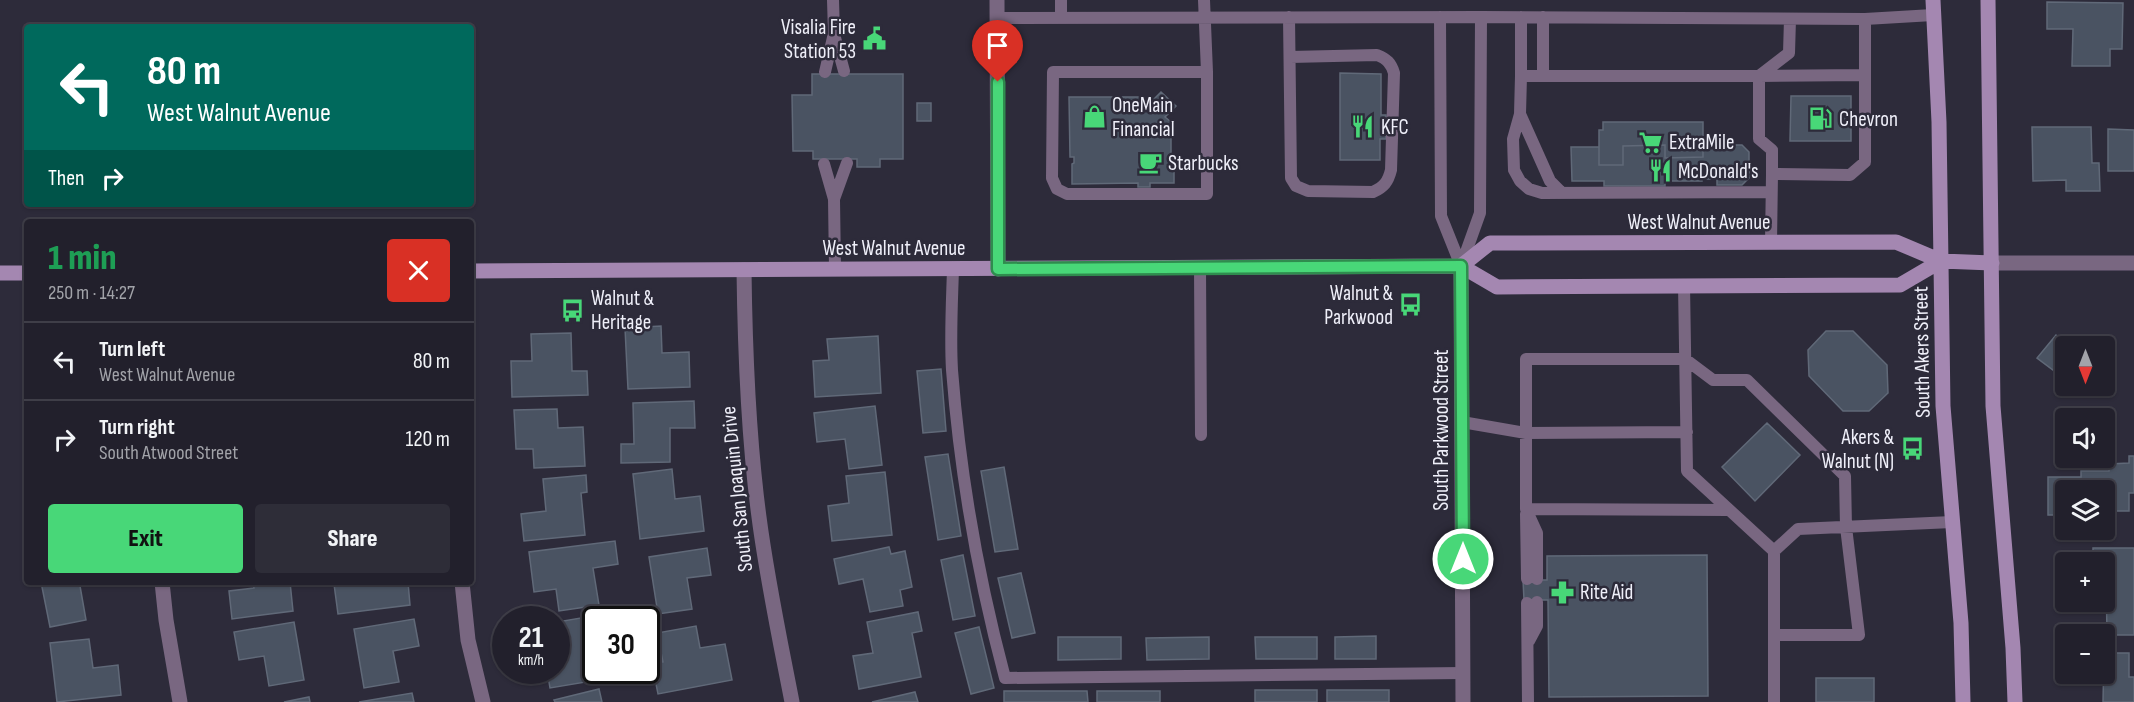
<!DOCTYPE html>
<html lang="en">
<head>
<meta charset="utf-8">
<style>
  :root { --surface:#22202c; --page:#2e2d38; --text:#f1f3f6; --muted:#a2a3a9; --line:#3f3e48; --accent:#48d778 }
  body { margin:0; font-family:"Sofia Sans Condensed",sans-serif; background:var(--page); color:var(--text); height:100vh; display:flex; flex-direction:column; font-size:22px; white-space:nowrap }
  * { box-sizing:border-box; margin:0 }
  p { font-size:20px; color:var(--muted) }
  .icon { flex:none; width:33px; height:33px; fill:none; stroke:currentColor; stroke-width:2; stroke-linecap:round; stroke-linejoin:round }
  .map { position:relative; flex:1; overflow:hidden }
  .side { position:absolute; left:24px; top:219px; width:450px; height:366px; display:flex; flex-direction:column; background:var(--surface); border-radius:6px; box-shadow:0 2px 4px #0004,0 0 0 2px var(--line) }
  .side>* { flex:none }
  .top-card { position:absolute; left:24px; top:24px; width:450px; height:183px; border-radius:6px; box-shadow:0 2px 4px #0004,0 0 0 2px var(--line); background:#00695c; color:#fff; overflow:hidden }
  .needle { width:39px; rotate:180deg }
  .buttons { position:absolute; left:2055px; top:336px; display:grid; gap:12px }
  .buttons a { display:grid; place-items:center; width:60px; height:60px; border-radius:6px; background:var(--surface); box-shadow:0 2px 4px #0004,0 0 0 2px var(--line); font-size:30px }
  .speed { position:absolute; left:492px; top:606px; display:flex; gap:12px; font-size:30px; font-weight:700; text-align:center }
  .speed>* { display:grid; place-content:center; width:78px; height:78px; border-radius:50%; background:var(--surface); box-shadow:0 2px 4px #0004,0 0 0 2px var(--line); line-height:1 }
  .speed small { font-size:15px; font-weight:400 }
  .speed .limit { border:3px solid #111; border-radius:9px; background:#fff; color:#111 }
  .pin { position:absolute; display:grid; place-items:center; width:51px; height:51px; color:#fff; margin:-62px -26px; border-radius:50% 50% 50% 0; rotate:-45deg; box-shadow:0 0 6px #0007 }
  .pin .icon { rotate:45deg }
  .me { position:absolute; width:66px; margin:-33px; rotate:0deg; stroke-linejoin:round; filter:drop-shadow(0 0 4px #0008) }
  .turn { display:flex; align-items:center; gap:21px; height:126px; padding:0 24px; font-size:27px }
  .turn .icon { width:78px; height:78px; stroke-width:2.5 }
  .turn b { display:block; font-size:42px; line-height:51px }
  .then { display:flex; align-items:center; height:57px; padding:0 24px; background:#0003; gap:12px; font-size:22px }
  .round { display:grid; place-items:center; flex:none; width:63px; height:63px; border-radius:6px; background:var(--page) }
  .summary { display:flex; align-items:center; justify-content:space-between; height:102px; padding:0 24px }
  h1 { font-size:36px; font-weight:800; line-height:45px; color:#1e9e55 }
  .button { display:flex; gap:12px; margin-top:auto; padding:12px 24px }
  .button a { flex:1; height:69px; border-radius:6px; background:var(--accent); color:#111; font-size:24px; font-weight:800; line-height:69px; text-align:center }
  .button a+a { background:var(--page); color:var(--text) }
  ul { padding:0; list-style:none }
  li { display:flex; align-items:center; gap:18px; height:78px; padding:0 24px; border-top:2px solid var(--line) }
  li div { flex:1 }
  li b { display:block; font-size:22px }
  li em { font-style:normal }
  .map>svg:first-child { display:block }
  .building { fill:#4a5362; stroke:#606978; stroke-width:1.5 }
  .lines { fill:none; stroke-linecap:round; stroke-linejoin:round }
  .service { stroke:#796781; stroke-width:12 }
  .minor { stroke:#796781; stroke-width:15 }
  .tertiary { stroke:#796781; stroke-width:15 }
  .secondary { stroke:#a487b1; stroke-width:15 }
  .route-casing { stroke:#2f8c4e; stroke-width:15 }
  .route { stroke:#48d778; stroke-width:10 }
  .labels { text-anchor:middle; dominant-baseline:central; stroke-width:5; stroke-linejoin:round; paint-order:stroke }
  .poi-label { font-size:21px; fill:#efeff9; stroke:#2d2b3a; text-anchor:start }
  .street-label { font-size:21px; fill:#efeff9; stroke:#2d2b3a }
</style>
</head>
<body>
<div class="map">
<svg width="2134" height="702" viewBox="0 0 2134 702">
  <rect width="100%" height="100%" fill="#2d2b3a"/>
  <path class="building" d="M 2047,2 L 2123,3 L 2122,49 L 2110,49 L 2110,66 L 2072,66 L 2073,29 L 2047,29 Z
    M 1340,73 L 1381,74 L 1381,115 L 1386,115 L 1386,139 L 1380,139 L 1380,160 L 1340,160 Z
    M 812,74 L 903,74 L 903,159 L 880,159 L 880,167 L 857,167 L 857,159 L 813,159 L 813,151 L 793,151 L 792,95 L 812,95 Z
    M 1161,92 L 1176,106 L 1165,117 L 1171,122 L 1171,164 L 1174,164 L 1174,183 L 1150,183 L 1150,187 L 1138,187 L 1138,183 L 1072,184 L 1072,164 L 1074,163 L 1074,157 L 1070,157 L 1069,97 L 1144,97 L 1150,103 Z
    M 1791,96 L 1851,96 L 1851,141 L 1790,141 Z
    M 917,103 L 931,103 L 931,121 L 917,121 Z
    M 1603,122 L 1703,122 L 1703,157 L 1665,158 L 1665,145 L 1623,146 L 1623,165 L 1599,165 L 1599,130 L 1603,130 Z
    M 2032,127 L 2091,127 L 2092,163 L 2099,163 L 2100,191 L 2066,191 L 2066,180 L 2033,181 Z
    M 2108,129 L 2134,130 L 2134,171 L 2108,171 Z
    M 1665,145 L 1665,158 L 1703,157 L 1703,145 L 1742,145 L 1749,152 L 1749,178 L 1742,185 L 1717,185 L 1717,179 L 1702,179 L 1702,181 L 1665,181 L 1665,186 L 1604,186 L 1604,181 L 1572,181 L 1571,147 L 1599,147 L 1599,165 L 1623,165 L 1623,146 Z
    M 661,326 L 662,353 L 689,352 L 690,387 L 628,389 L 625,328 Z
    M 1826,331 L 1853,331 L 1887,365 L 1888,393 L 1869,411 L 1843,411 L 1809,376 L 1808,350 Z
    M 571,333 L 572,371 L 587,371 L 588,395 L 512,397 L 511,361 L 532,361 L 531,334 Z
    M 2056,335 L 2071,346 L 2066,346 L 2065,379 L 2037,358 Z
    M 878,336 L 881,393 L 815,397 L 813,361 L 829,360 L 827,339 Z
    M 941,369 L 946,431 L 923,433 L 917,371 Z
    M 694,401 L 695,428 L 670,428 L 670,462 L 621,463 L 621,444 L 634,444 L 633,403 Z
    M 875,406 L 882,465 L 849,469 L 845,439 L 817,442 L 814,413 Z
    M 557,409 L 558,428 L 583,427 L 585,466 L 534,468 L 533,449 L 516,449 L 514,410 Z
    M 1767,423 L 1800,455 L 1755,501 L 1722,467 Z
    M 948,454 L 961,536 L 938,540 L 925,457 Z
    M 2129,456 L 2134,456 L 2134,493 L 2129,493 L 2129,511 L 2104,511 L 2104,490 L 2066,490 L 2066,515 L 2048,515 L 2048,477 L 2081,477 L 2081,471 L 2109,471 L 2109,464 L 2129,463 Z
    M 1004,467 L 1018,549 L 995,552 L 981,471 Z
    M 672,469 L 675,499 L 700,496 L 704,531 L 640,539 L 633,474 Z
    M 885,472 L 892,535 L 832,541 L 828,506 L 849,503 L 846,476 Z
    M 586,475 L 587,492 L 581,493 L 585,535 L 524,541 L 521,514 L 546,511 L 543,479 Z
    M 615,541 L 618,564 L 593,568 L 599,605 L 559,611 L 556,589 L 534,592 L 529,552 Z
    M 889,547 L 891,554 L 905,551 L 912,587 L 900,590 L 903,606 L 870,612 L 863,579 L 839,584 L 834,559 Z
    M 707,548 L 711,575 L 687,578 L 692,609 L 658,614 L 649,557 Z
    M 2093,548 L 2134,548 L 2134,635 L 2107,635 L 2106,572 L 2104,572 L 2104,562 L 2093,562 Z
    M 963,555 L 975,616 L 953,620 L 941,560 Z
    M 1707,555 L 1708,696 L 1549,697 L 1548,600 L 1524,600 L 1523,580 L 1547,580 L 1547,556 Z
    M 1021,573 L 1035,633 L 1012,638 L 998,578 Z
    M 41,582 L 99,582 L 80,586 L 86,620 L 50,627 Z
    M 253,582 L 290,582 L 293,611 L 232,619 L 229,591 L 254,588 Z
    M 342,582 L 408,582 L 410,605 L 338,614 L 334,584 L 342,584 Z
    M 918,612 L 922,631 L 912,633 L 921,677 L 859,689 L 853,656 L 873,653 L 867,622 Z
    M 598,615 L 599,620 L 596,620 L 596,670 L 608,671 L 585,675 L 586,682 L 550,688 L 547,670 L 556,670 L 556,658 L 569,656 L 563,621 Z
    M 414,619 L 419,646 L 393,651 L 399,682 L 364,688 L 354,629 Z
    M 294,622 L 304,680 L 269,686 L 264,656 L 239,660 L 234,632 Z
    M 696,626 L 700,648 L 725,644 L 732,680 L 658,694 L 652,664 L 663,662 L 657,633 Z
    M 979,627 L 994,688 L 971,694 L 955,633 Z
    M 1376,636 L 1376,659 L 1335,659 L 1335,637 Z
    M 1058,637 L 1121,637 L 1121,659 L 1058,660 Z
    M 1209,637 L 1209,659 L 1147,660 L 1146,638 Z
    M 1255,637 L 1317,637 L 1317,659 L 1256,659 Z
    M 89,639 L 93,668 L 118,665 L 121,695 L 57,702 L 50,643 Z
    M 2104,653 L 2129,653 L 2129,677 L 2134,677 L 2134,702 L 2103,702 Z
    M 1816,678 L 1874,678 L 1874,702 L 1816,702 Z
    M 599,689 L 602,702 L 555,702 L 554,700 Z
    M 1255,690 L 1317,690 L 1317,702 L 1255,702 Z
    M 1327,690 L 1389,690 L 1389,702 L 1327,702 Z
    M 1004,691 L 1087,691 L 1088,702 L 1004,702 Z
    M 1097,691 L 1160,691 L 1160,702 L 1097,702 Z
    M 915,692 L 918,702 L 872,702 Z
    M 412,693 L 414,702 L 359,702 Z
    M 309,697 L 310,702 L 284,702 Z"/>
  <g class="lines">
    <path class="service" d="M 1204,0 L 1207,72 L 1207,194 L 1067,194 L 1057,189 L 1052,178 L 1053,72 L 1207,72
      M 1289,17 L 1291,178 L 1296,186 L 1308,191 L 1373,192 C 1384,187 1388,182 1391,170 L 1394,73 C 1391,63 1387,59 1377,55 L 1290,57
      M 1440,17 L 1441,216 L 1461,266
      M 1521,17 L 1521,76
      M 998,18 L 1481,17 L 1865,19 L 1933,15
      M 1061,18 L 1061,0
      M 834,34 L 844,71
      M 825,72 L 834,33 L 833,0
      M 1543,76 L 1543,17
      M 1520,114 L 1550,181 L 1561,192
      M 824,164 L 834,199 L 835,269
      M 1772,174 L 1772,150 L 1759,139 L 1759,76 L 1865,75
      M 1771,192 L 1542,193 L 1529,189 L 1520,181 L 1514,170 L 1513,139 L 1520,114 L 1521,76 L 1759,76 L 1789,53 L 1790,19
      M 834,199 L 847,163
      M 1771,243 L 1772,174 L 1850,175 L 1865,162 L 1865,19
      M 1461,266 L 1480,213 L 1481,17
      M 1200,268 L 1201,435
      M 953,269 C 952,302 950,336 952,370 C 960,473 978,577 1005,678 L 1464,673
      M 1684,285 L 1687,471 L 1774,551 L 1798,529 L 1952,522
      M 1462,422 L 1526,433 L 1687,432
      M 1526,509 L 1537,533 L 1537,579
      M 1728,510 L 1526,509 L 1526,359 L 1685,359 L 1713,380 L 1747,380 L 1845,476 L 1846,527 L 1859,635 L 1774,635
      M 1526,514 L 1527,579
      M 1774,551 L 1774,702
      M 1527,603 L 1528,702
      M 1529,641 L 1537,626 L 1537,602"/>
    <path class="minor" d="M 997,0 L 998,269
      M 1461,266 L 1463,702
      M 744,270 C 745,352 748,435 759,517 C 767,579 780,640 792,702
      M 162,582 L 166,620 L 180,702
      M 462,582 L 468,640 L 483,702"/>
    <path class="tertiary" d="M 1992,263 L 2134,263"/>
    <path class="secondary" d="M 1933,0 L 1939,122 L 1943,406 L 1961,623 L 1963,702
      M 1988,0 L 1993,406 L 2013,648 L 2015,702
      M 1461,266 L 1490,243 L 1896,242 L 1941,261 L 1992,263
      M 471,271 L 1461,266 L 1497,287 L 1900,285 L 1941,261
      M 0,273 L 27,273"/>
  </g>
  <g class="lines">
    <defs>
      <path id="route" d="M 998,82 L 998,269 L 1461,266 L 1463,559"/>
    </defs>
    <use href="#route" class="route-casing"/>
    <use href="#route" class="route"/>
  </g>
  <defs>
    <symbol id="civic-bare" viewBox="-9 -9 18 18"><path d="M-.6-6.5H3V-4.5H.6V-3L4-1V1h2V6H-6V1h2V-1L-.6-3ZM-1.2 2.5V6h2.4V2.5Z" fill="#48d778" stroke="#2d2b3a" stroke-width="2.5" paint-order="stroke"/></symbol>
    <symbol id="shop-bare" viewBox="-9 -9 18 18"><path d="M-5-2.5h2.3a2.7 3.5 0 0 1 5.4 0H5L5.5 6h-11ZM-1.5-2.5h3a1.5 2.3 0 0 0-3 0Z" fill="#48d778" stroke="#2d2b3a" stroke-width="2.5" paint-order="stroke"/></symbol>
    <symbol id="fuel-bare" viewBox="-9 -9 18 18"><path d="M-5.5-6h7V0h2V4h1.3V-2.5L3-4.5l.8-.8L6-3V5H2.5V1h-1V6h-7ZM-4.2-4.7v3.2H.2V-4.7Z" fill="#48d778" stroke="#2d2b3a" stroke-width="2.5" paint-order="stroke"/></symbol>
    <symbol id="restaurant-bare" viewBox="-9 -9 18 18"><path d="M-5-6h1v4h1v-4h1v4h1v-4h1v5L-1.5 .5V6h-2V.5L-5-1ZM5-6V6H3V1.5H1.5Q1.5-4 5-6Z" fill="#48d778" stroke="#2d2b3a" stroke-width="2.5" paint-order="stroke"/></symbol>
    <symbol id="supermarket-bare" viewBox="-9 -9 18 18"><path d="M-6-5.5h2.5l.6 2H6L4.5 2H-2.5L-4.4-4H-6ZM-1.5 3.2a1.3 1.3 0 1 0 .1 0ZM3 3.2a1.3 1.3 0 1 0 .1 0Z" fill="#48d778" stroke="#2d2b3a" stroke-width="2.5" paint-order="stroke"/></symbol>
    <symbol id="cafe-bare" viewBox="-9 -9 18 18"><path d="M-5.5-4.5H6V0H3Q3 3.5 0 3.5H-2.5Q-5.5 3.5-5.5 0ZM3-3.2v2h1.7v-2ZM-6 4.5H4V6H-6Z" fill="#48d778" stroke="#2d2b3a" stroke-width="2.5" paint-order="stroke"/></symbol>
    <symbol id="bus-bare" viewBox="-9 -9 18 18"><path d="M-5-6H5V4H4V6H2V4H-2V6H-4V4H-5ZM-3.5-4V0h7V-4ZM-3.5 1.2v1.5H-2V1.2ZM2 1.2v1.5H3.5V1.2Z" fill="#48d778" stroke="#2d2b3a" stroke-width="2.5" paint-order="stroke"/></symbol>
    <symbol id="pharmacy-bare" viewBox="-9 -9 18 18"><path d="M-2-6h4v4h4v4h-4v4h-4v-4h-4v-4h4Z" fill="#48d778" stroke="#2d2b3a" stroke-width="2.5" paint-order="stroke"/></symbol>
  </defs>
  <g fill-rule="evenodd">
    <use href="#civic-bare" x="858" y="22" width="33" height="33"/>
    <use href="#shop-bare" x="1078" y="100" width="33" height="33"/>
    <use href="#fuel-bare" x="1804" y="102" width="33" height="33"/>
    <use href="#restaurant-bare" x="1346" y="110" width="33" height="33"/>
    <use href="#supermarket-bare" x="1634" y="126" width="33" height="33"/>
    <use href="#cafe-bare" x="1134" y="146" width="33" height="33"/>
    <use href="#restaurant-bare" x="1644" y="154" width="33" height="33"/>
    <use href="#bus-bare" x="1394" y="288" width="33" height="33"/>
    <use href="#bus-bare" x="556" y="294" width="33" height="33"/>
    <use href="#bus-bare" x="1896" y="432" width="33" height="33"/>
    <use href="#pharmacy-bare" x="1546" y="576" width="33" height="33"/>
  </g>
  <g class="labels">
    <g class="poi-label">
      <text x="856" y="27" text-anchor="end">Visalia Fire<tspan x="856" dy="24">Station 53</tspan></text>
      <text x="1112" y="105">OneMain<tspan x="1112" dy="24">Financial</tspan></text>
      <text x="1839" y="119">Chevron</text>
      <text x="1381" y="127">KFC</text>
      <text x="1669" y="142">ExtraMile</text>
      <text x="1168" y="163">Starbucks</text>
      <text x="1678" y="171">McDonald's</text>
      <text x="1393" y="293" text-anchor="end">Walnut &amp;<tspan x="1393" dy="24">Parkwood</tspan></text>
      <text x="591" y="298">Walnut &amp;<tspan x="591" dy="24">Heritage</tspan></text>
      <text x="1894" y="437" text-anchor="end">Akers &amp;<tspan x="1894" dy="24">Walnut (N)</tspan></text>
      <text x="1580" y="592">Rite Aid</text>
    </g>
    <g class="street-label">
      <text x="1699" y="222">West Walnut Avenue</text>
      <text x="894" y="248">West Walnut Avenue</text>
      <text transform="translate(1922 352) rotate(-91)">South Akers Street</text>
      <text transform="translate(1441 430) rotate(-90)">South Parkwood Street</text>
      <text transform="translate(737 489) rotate(-96)">South San Joaquin Drive</text>
    </g>
  </g>
</svg>
<div class="buttons">
<a><svg class="needle" viewBox="-14 -14 28 28"><path d="M0-13l5 13h-10z" fill="#e53935"/><path d="M0 13l5-13h-10z" fill="#a2a3a9"/></svg></a>
<a><svg class="icon" aria-label="sound" viewBox="0 0 24 24"><path d="M4 9h4l5-4v14l-5-4H4zM17 9q2 3 0 6"/></svg></a>
<a><svg class="icon" aria-label="layers" viewBox="0 0 24 24"><path d="M12 4l9 5-9 5-9-5zM3 14l9 5 9-5"/></svg></a>
<a>+</a>
<a>−</a>
</div>
<div class="speed"><div>21<small>km/h</small></div><div class="limit">30</div></div>
<div class="pin" style="left:998px;top:82px;background:#d93025"><svg class="icon" aria-label="arrive" viewBox="0 0 24 24"><path d="M6 21V4h12l-3 4 3 4H6"/></svg></div>
<svg class="me" style="left:1463px;top:559px" viewBox="-20 -20 40 40"><circle r="17" fill="#48d778" stroke="#fff" stroke-width="3"/><path d="M0-11L8 9 0 5-8 9z" fill="#fff"/></svg>
<div class="top-card">
<div class="turn"><svg class="icon" aria-label="left" viewBox="0 0 24 24"><path d="M17 20v-9H6M10 6l-5 5 5 5"/></svg><div><b>80 m</b>West Walnut Avenue</div></div>
<div class="then">Then<svg class="icon" aria-label="right" viewBox="0 0 24 24"><path d="M7 20v-9h11M14 6l5 5-5 5"/></svg></div>
</div>
<section class="side">
<div class="summary"><div><h1>1 min</h1><p>250 m · 14:27</p></div><a class="round" style="background:#d93025;color:#fff"><svg class="icon" aria-label="close" viewBox="0 0 24 24"><path d="M6 6l12 12M18 6L6 18"/></svg></a></div>
<ul>
<li><svg class="icon" aria-label="left" viewBox="0 0 24 24"><path d="M17 20v-9H6M10 6l-5 5 5 5"/></svg><div><b>Turn left</b><p>West Walnut Avenue</p></div><em>80 m</em></li>
<li><svg class="icon" aria-label="right" viewBox="0 0 24 24"><path d="M7 20v-9h11M14 6l5 5-5 5"/></svg><div><b>Turn right</b><p>South Atwood Street</p></div><em>120 m</em></li>
</ul>
<div class="button"><a>Exit</a><a>Share</a></div>
</section>
</div>
</body>
</html>
